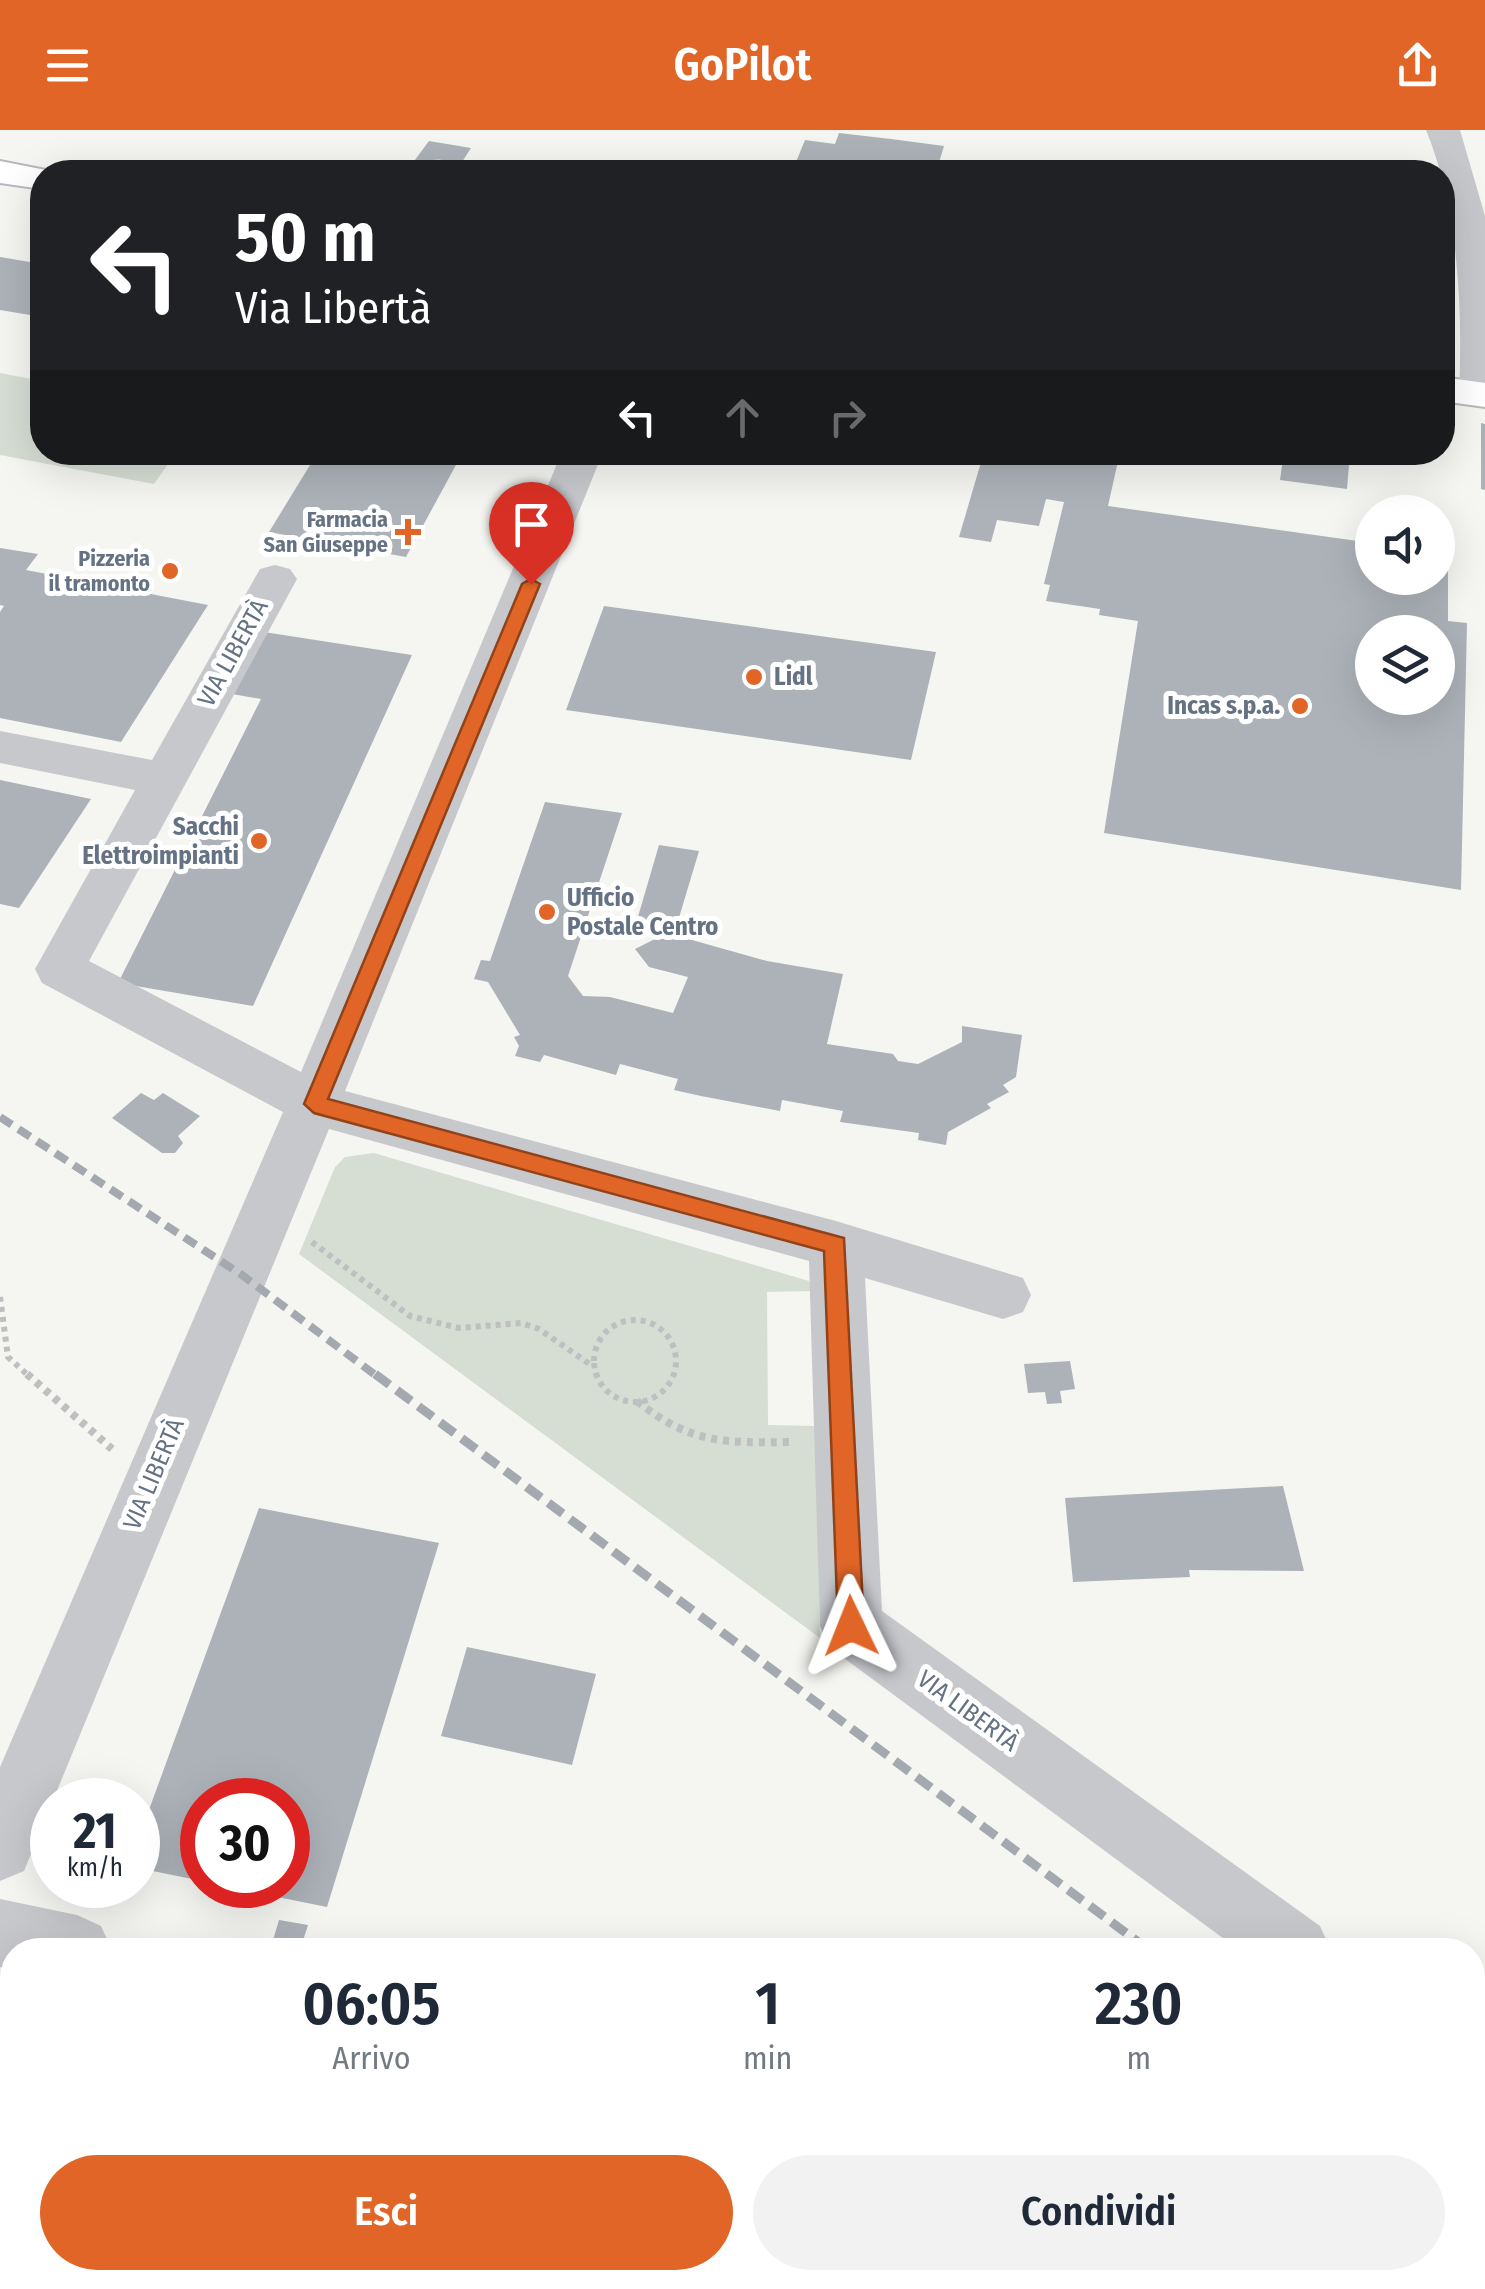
<!DOCTYPE html>
<html lang="it">
<head>
<meta charset="utf-8">
<style>
  :root { --surface:#fff; --page:#f2f2f3; --text:#1f2937; --muted:#747a83; --accent:#e16527 }
  body { margin:0; font-family:"Fira Sans Condensed",sans-serif; background:var(--page); color:var(--text); height:100vh; display:flex; flex-direction:column; font-size:38px; white-space:nowrap }
  * { box-sizing:border-box; margin:0 }
  p { font-size:32px; color:var(--muted) }
  .icon { flex:none; width:55px; height:55px; fill:none; stroke:currentColor; stroke-width:2; stroke-linecap:round; stroke-linejoin:round }
  .map { position:relative; flex:1; overflow:hidden }
  .side { position:absolute; left:0px; top:1808px; width:1485px; height:352px; display:flex; flex-direction:column; background:var(--surface); border-radius:40px 40px 0 0; box-shadow:0 10px 40px #0002 }
  .side>* { flex:none }
  .guide { position:absolute; left:30px; top:30px; width:1425px; height:305px; border-radius:40px; box-shadow:0 10px 40px #0002; background:#202124; color:#fff; overflow:hidden }
  .controls { position:absolute; left:1355px; top:365px; display:grid; gap:20px }
  .controls a { display:grid; place-items:center; width:100px; height:100px; border-radius:50%; background:var(--surface); box-shadow:0 10px 40px #0002; font-size:50px }
  .speed { position:absolute; left:30px; top:1648px; display:flex; gap:20px; font-size:50px; font-weight:700; text-align:center }
  .speed>* { display:grid; place-content:center; width:130px; height:130px; border-radius:50%; background:var(--surface); box-shadow:0 10px 40px #0002; line-height:1 }
  .speed small { font-size:25px; font-weight:400 }
  .speed .limit { border:15px solid #d22; background:#fff; color:#111 }
  .pin { position:absolute; display:grid; place-items:center; width:85px; height:85px; color:#fff; margin:-102px -42px; border-radius:50% 50% 50% 0; rotate:-45deg; box-shadow:0 0 10px #0007 }
  .pin .icon { rotate:45deg }
  .me { position:absolute; width:110px; margin:-55px; rotate:358deg; stroke-linejoin:round; filter:drop-shadow(0 0 8px #0008) }
  .turn { display:flex; align-items:center; gap:35px; height:210px; padding:0 40px; font-size:45px }
  .turn .icon { width:130px; height:130px; stroke-width:2.5 }
  .turn b { display:block; font-size:70px; line-height:85px }
  .lanes { display:flex; align-items:center; height:95px; padding:0 40px; background:#0003; justify-content:center; gap:50px; direction:ltr }
  .lanes .off { opacity:.35 }
  .eta { display:flex; justify-content:space-evenly; align-items:center; height:170px; text-align:center }
  .eta b { font-size:60px; font-weight:600; line-height:70px }
  .action { display:flex; gap:20px; margin-top:auto; padding:20px 40px }
  .action a { flex:1; height:115px; border-radius:60px; background:var(--accent); color:#fff; font-size:40px; font-weight:600; line-height:115px; text-align:center }
  .action a+a { background:var(--page); color:var(--text) }
  header { display:flex; justify-content:space-between; align-items:center; height:130px; padding:0 40px; background:var(--accent); color:#fff; font-size:45px; font-weight:600 }
  .map>svg:first-child { display:block }
  .green { fill:#d6ddd3 }
  .building { fill:#acb2b8; fill-rule:evenodd }
  .lines { fill:none; stroke-linecap:round; stroke-linejoin:round }
  .major-casing { stroke:#b6b9be; stroke-width:4 }
  .path-far1 { stroke:#bdbfc1; stroke-width:6; stroke-dasharray:5 5; stroke-linecap:butt }
  .path { stroke:#bdbfc1; stroke-width:8; stroke-dasharray:6 6; stroke-linecap:butt }
  .minor { fill:#c6c8cc; fill-rule:evenodd }
  .major { fill:#fff; fill-rule:evenodd }
  .rail-far1 { stroke:#a4a8af; stroke-width:8; stroke-dasharray:14 8; stroke-linecap:butt }
  .rail { stroke:#a4a8af; stroke-width:9; stroke-dasharray:18 9; stroke-linecap:butt }
  .route { fill:#e16527; stroke:#924219; stroke-width:2.5 }
  .poi-dot { fill:#e16527; stroke:#fff; stroke-width:4 }
  .labels { text-anchor:middle; dominant-baseline:central; stroke-width:10; stroke-linejoin:round; paint-order:stroke }
  .far-poi-label { font-size:22px; font-weight:bold; fill:#657283; stroke:#fff; text-anchor:end }
  .street-label { font-size:25px; fill:#657283; stroke:#fff }
  .poi-label { font-size:25px; font-weight:bold; fill:#657283; stroke:#fff; text-anchor:start }
</style>
</head>
<body>
<header><svg class="icon" aria-label="menu" viewBox="0 0 24 24"><path d="M4 6h16M4 12h16M4 18h16"/></svg>GoPilot<svg class="icon" aria-label="share" viewBox="0 0 24 24"><path d="M12 15V3M7 8l5-5 5 5M5 13v7h14v-7"/></svg></header>
<div class="map">
<svg width="1485" height="2159" viewBox="0 0 1485 2159">
  <rect width="100%" height="100%" fill="#f5f6f2"/>
  <path class="green" d="M 0,243 L 42,251 L 42,322 L 176,323 L 154,354 L 0,325 Z
    M 374,1023 L 809,1151 L 813,1161 L 767,1162 L 768,1295 L 816,1296 L 820,1508 L 299,1124 L 335,1037 L 345,1027 Z"/>
  <path class="building" d="M 839,3 L 891,9 L 944,16 L 936,42 L 792,42 L 805,10 L 835,14 Z
    M 429,11 L 471,18 L 462,32 L 433,29 L 465,35 L 460,42 L 406,42 Z
    M 0,127 L 42,134 L 42,187 L 0,180 Z
    M 1481,293 L 1485,294 L 1485,360 L 1481,359 Z
    M 318,322 L 463,322 L 406,427 L 269,402 Z
    M 984,322 L 1120,322 L 1108,376 L 1372,413 L 1372,448 L 1438,448 L 1438,422 L 1448,423 L 1448,491 L 1467,493 L 1461,760 L 1104,703 L 1138,491 L 1099,485 L 1100,479 L 1046,471 L 1050,455 L 1044,454 L 1064,372 L 1046,369 L 1039,396 L 997,390 L 991,412 L 959,407 ZM 1372,502 L 1438,502 L 1438,568 L 1372,568 Z
    M 1284,322 L 1350,322 L 1347,359 L 1280,350 Z
    M 0,418 L 38,424 L 26,440 L 208,475 L 121,612 L 0,588 L 0,482 L 4,476 L 0,475 Z
    M 604,476 L 936,522 L 911,630 L 566,580 Z
    M 264,502 L 412,525 L 253,876 L 118,853 L 261,569 L 232,564 Z
    M 0,650 L 91,669 L 19,778 L 0,774 Z
    M 545,672 L 622,683 L 568,846 L 583,866 L 610,867 L 673,883 L 688,847 L 649,837 L 635,819 L 667,803 L 767,831 L 843,844 L 827,914 L 893,924 L 898,931 L 918,934 L 962,912 L 962,896 L 1022,905 L 1016,947 L 1003,955 L 1009,962 L 987,974 L 991,978 L 948,1002 L 946,1015 L 918,1010 L 919,1003 L 840,992 L 843,981 L 782,970 L 780,981 L 701,966 L 674,960 L 678,949 L 620,934 L 616,945 L 544,925 L 540,932 L 515,926 L 519,916 L 514,907 L 520,905 L 488,852 L 474,849 L 481,830 L 490,831 Z
    M 659,715 L 699,721 L 678,791 L 643,807 L 635,797 Z
    M 141,963 L 154,970 L 163,963 L 200,986 L 178,1006 L 183,1013 L 175,1023 L 162,1023 L 112,988 Z
    M 1070,1231 L 1075,1259 L 1060,1261 L 1062,1273 L 1047,1274 L 1045,1262 L 1028,1263 L 1024,1234 Z
    M 1283,1356 L 1304,1441 L 1189,1440 L 1190,1447 L 1073,1452 L 1065,1368 Z
    M 259,1378 L 439,1413 L 327,1777 L 228,1757 L 288,1755 L 288,1670 L 202,1670 L 202,1751 L 138,1738 L 138,1710 Z
    M 467,1517 L 596,1544 L 572,1635 L 441,1606 Z
    M 279,1790 L 308,1795 L 300,1820 L 270,1820 Z
    M 145,2148 L 534,2148 L 530,2159 L 187,2159 Z
    M 932,2148 L 970,2148 L 969,2159 L 930,2156 Z"/>
  <g class="lines">
    <defs>
      <path id="major" d="M 0,31 L 56,42 L 42,42 L 42,59 L 0,53 Z
        M 1442,247 L 1485,253 L 1485,277 L 1442,271 Z"/>
    </defs>
    <use href="#major" class="major-casing"/>
    <path class="path-far1" d="M 312,1112 L 410,1186 L 459,1198 L 521,1193 L 539,1199 L 591,1235
      M 0,1167 L 8,1227 L 30,1247
      M594 1231a41 41 0 1 1 82 0a41 41 0 1 1-82 0Z"/>
    <path class="path" d="M 27,1244 L 112,1319
      M 637,1271 C 690,1314 725,1313 791,1312
      M 1472,1946 L 1485,1954"/>
    <path class="minor" d="M 1426,0 L 1460,0 L 1485,86 L 1485,274 L 1465,272 L 1459,264 C 1463,177 1458,78 1426,0 Z
      M 562,322 L 603,322 L 345,961 L 836,1091 L 1023,1148 L 1031,1165 L 1023,1182 L 1003,1189 L 865,1148 L 882,1481 L 1320,1796 L 1331,1820 L 1239,1820 L 829,1517 L 820,1496 L 809,1131 L 329,999 L 24,1741 L 0,1751 L 0,1637 L 283,982 L 42,853 L 35,839 L 135,660 L 0,633 L 0,601 L 152,630 L 260,439 L 275,435 L 290,439 L 297,449 L 89,831 L 301,942 Z
      M 0,1769 L 77,1785 L 101,1796 L 112,1820 L 12,1820 L 12,1840 L 0,1837 Z"/>
    <use href="#major" class="major"/>
    <path class="rail-far1" d="M 0,987 L 242,1145 L 378,1247"/>
    <path class="rail" d="M 375,1244 L 1149,1820
      M 1472,2061 L 1485,2070"/>
  </g>
  <path class="route" d="M 531,449 L 540,454 L 328,969 L 844,1108 L 864,1496 L 860,1505 L 851,1509 L 842,1505 L 838,1496 L 824,1121 L 314,983 L 304,974 L 522,454 Z"/>
  <g class="poi-dot">
    <path d="M403 387h10v10h10v10h-10v10h-10v-10h-10v-10h10z"/>
    <circle cx="170" cy="441" r="10"/>
    <circle cx="754" cy="547" r="10"/>
    <circle cx="1300" cy="576" r="10"/>
    <circle cx="259" cy="711" r="10"/>
    <circle cx="547" cy="782" r="10"/>
  </g>
  <g class="labels">
    <g class="far-poi-label">
      <text x="388" y="389">Farmacia<tspan x="388" dy="25">San Giuseppe</tspan></text>
      <text x="150" y="428">Pizzeria<tspan x="150" dy="25">il tramonto</tspan></text>
    </g>
    <g class="street-label">
      <text transform="translate(233 523) rotate(-61)">VIA LIBERTÀ</text>
      <text transform="translate(154 1344) rotate(-67)">VIA LIBERTÀ</text>
      <text transform="translate(968 1581) rotate(36)">VIA LIBERTÀ</text>
    </g>
    <g class="poi-label">
      <text x="774" y="547">Lidl</text>
      <text x="1280" y="576" text-anchor="end">Incas s.p.a.</text>
      <text x="239" y="697" text-anchor="end">Sacchi<tspan x="239" dy="29">Elettroimpianti</tspan></text>
      <text x="567" y="768">Ufficio<tspan x="567" dy="29">Postale Centro</tspan></text>
    </g>
  </g>
</svg>
<div class="controls">
<a><svg class="icon" aria-label="sound" viewBox="0 0 24 24"><path d="M4 9h4l5-4v14l-5-4H4zM17 9q2 3 0 6"/></svg></a>
<a><svg class="icon" aria-label="layers" viewBox="0 0 24 24"><path d="M12 4l9 5-9 5-9-5zM3 14l9 5 9-5"/></svg></a>
</div>
<div class="speed"><div>21<small>km/h</small></div><div class="limit">30</div></div>
<div class="pin" style="left:531px;top:454px;background:#d93025"><svg class="icon" aria-label="arrive" viewBox="0 0 24 24"><path d="M6 21V4h12l-3 4 3 4H6"/></svg></div>
<svg class="me" style="left:851px;top:1496px" viewBox="-20 -20 40 40"><path d="M0-17L14 15 0 8-14 15z" fill="#e16527" stroke="#fff" stroke-width="4"/></svg>
<div class="guide">
<div class="turn"><svg class="icon" aria-label="left" viewBox="0 0 24 24"><path d="M17 20v-9H6M10 6l-5 5 5 5"/></svg><div><b>50 m</b>Via Libertà</div></div>
<div class="lanes"><svg class="icon" aria-label="left" viewBox="0 0 24 24"><path d="M17 20v-9H6M10 6l-5 5 5 5"/></svg><svg class="icon off" aria-label="ahead" viewBox="0 0 24 24"><path d="M12 20V5M6 11l6-6 6 6"/></svg><svg class="icon off" aria-label="right" viewBox="0 0 24 24"><path d="M7 20v-9h11M14 6l5 5-5 5"/></svg></div>
</div>
<section class="side">
<div class="eta">
<div><b>06:05</b><p>Arrivo</p></div>
<div><b>1</b><p>min</p></div>
<div><b>230</b><p>m</p></div>
</div>
<div class="action"><a>Esci</a><a>Condividi</a></div>
</section>
</div>
</body>
</html>
